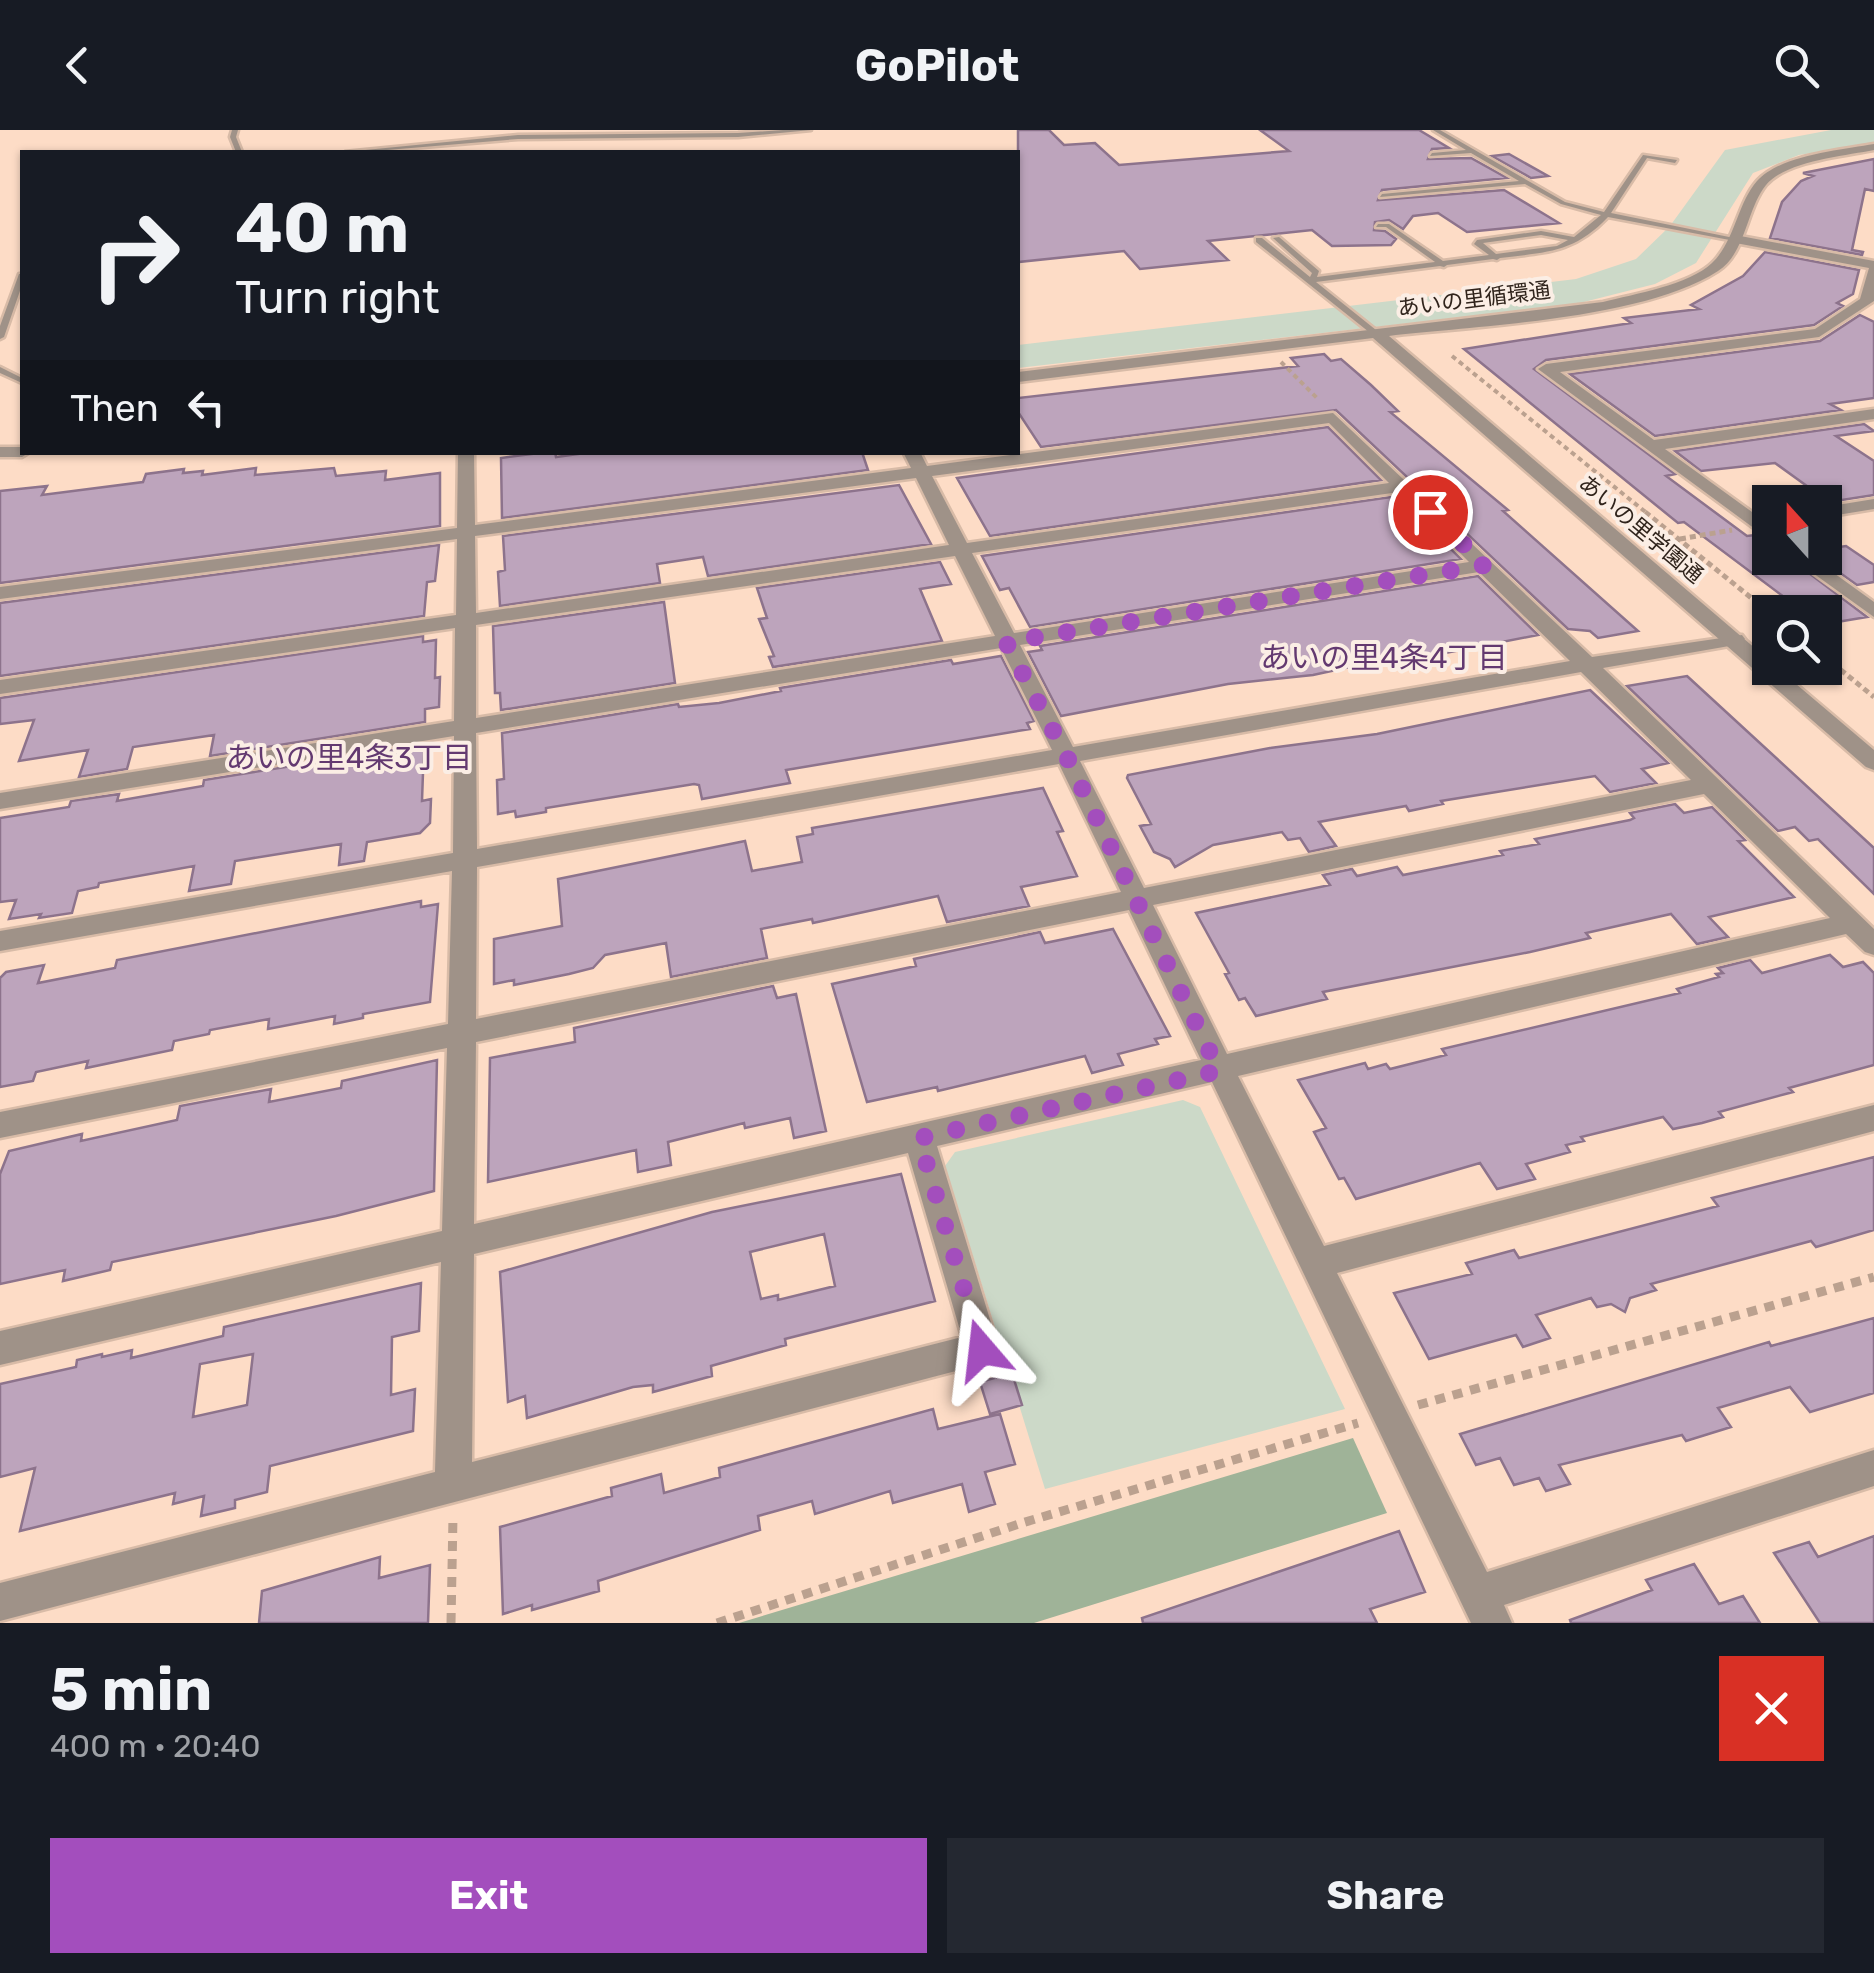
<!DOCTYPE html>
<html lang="en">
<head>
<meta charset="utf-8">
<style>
  :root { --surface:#171b24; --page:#242831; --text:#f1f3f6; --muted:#9ea1a6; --accent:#a34ebd }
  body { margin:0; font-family:Rubik,"Noto Sans JP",sans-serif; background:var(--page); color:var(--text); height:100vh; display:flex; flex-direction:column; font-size:38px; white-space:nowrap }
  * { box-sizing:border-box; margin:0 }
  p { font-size:32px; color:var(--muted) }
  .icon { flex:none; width:55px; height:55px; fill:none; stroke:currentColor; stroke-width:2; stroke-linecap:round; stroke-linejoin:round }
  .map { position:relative; height:1493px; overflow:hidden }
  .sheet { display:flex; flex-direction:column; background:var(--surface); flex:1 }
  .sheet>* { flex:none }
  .hud { position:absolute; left:20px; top:20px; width:1000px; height:305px; border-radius:0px; box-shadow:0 2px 8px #0004; background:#171b24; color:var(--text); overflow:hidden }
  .needle { width:65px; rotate:339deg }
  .fabs { position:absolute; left:1752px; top:355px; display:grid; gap:20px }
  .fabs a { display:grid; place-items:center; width:90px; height:90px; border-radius:0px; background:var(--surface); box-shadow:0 2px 8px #0004; font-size:50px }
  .pin { position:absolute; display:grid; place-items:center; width:85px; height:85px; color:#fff; margin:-42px; border:5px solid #fff; border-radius:50%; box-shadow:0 2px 10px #0007 }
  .me { position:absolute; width:110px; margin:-55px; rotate:343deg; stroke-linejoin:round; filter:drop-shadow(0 0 8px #0008) }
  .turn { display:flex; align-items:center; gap:35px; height:210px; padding:0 50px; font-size:45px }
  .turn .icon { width:130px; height:130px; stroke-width:2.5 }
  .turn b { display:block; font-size:70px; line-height:85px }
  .then { display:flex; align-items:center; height:95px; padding:0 50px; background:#0003; gap:20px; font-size:38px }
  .round { display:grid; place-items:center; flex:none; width:105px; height:105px; border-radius:0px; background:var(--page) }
  .summary { display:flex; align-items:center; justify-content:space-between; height:170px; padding:0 50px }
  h1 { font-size:60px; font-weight:700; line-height:75px }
  .button { display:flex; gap:20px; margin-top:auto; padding:20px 50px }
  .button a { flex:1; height:115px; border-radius:0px; background:var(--accent); color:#fff; font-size:40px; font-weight:700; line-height:115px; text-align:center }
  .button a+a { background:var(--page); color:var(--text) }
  header { display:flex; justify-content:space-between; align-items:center; height:130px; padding:0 50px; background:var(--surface); font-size:45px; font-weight:700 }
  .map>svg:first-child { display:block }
  .green { fill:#ccd9c8 }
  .forest { fill:#9fb398 }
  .building { fill:#bda4bc; stroke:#8d738c; stroke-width:2.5; fill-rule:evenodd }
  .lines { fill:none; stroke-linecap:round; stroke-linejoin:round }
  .service-casing { stroke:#d8bba7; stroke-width:5 }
  .minor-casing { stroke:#d8bba7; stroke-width:5 }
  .tertiary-casing { stroke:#d8bba7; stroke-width:5 }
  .path-far2 { stroke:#bba18f; stroke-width:4; stroke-dasharray:5 4; stroke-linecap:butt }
  .path-far1 { stroke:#bba18f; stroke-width:5; stroke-dasharray:6 4; stroke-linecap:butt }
  .path { stroke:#bba18f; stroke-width:9; stroke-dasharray:10 8; stroke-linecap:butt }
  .service { fill:#9f9288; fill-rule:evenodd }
  .minor { fill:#9f9288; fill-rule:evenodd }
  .tertiary { fill:#9f9288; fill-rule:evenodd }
  .route { stroke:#a34ebd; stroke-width:18; stroke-dasharray:0 32.4 }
  .labels { text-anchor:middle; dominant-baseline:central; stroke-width:8; stroke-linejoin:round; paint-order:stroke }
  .far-street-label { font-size:22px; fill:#30241c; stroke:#fbeee5 }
  .neighbourhood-label { font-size:30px; fill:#633970; stroke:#fbeee5 }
</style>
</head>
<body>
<header><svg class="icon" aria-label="back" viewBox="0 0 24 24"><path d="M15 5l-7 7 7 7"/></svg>GoPilot<svg class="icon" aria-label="search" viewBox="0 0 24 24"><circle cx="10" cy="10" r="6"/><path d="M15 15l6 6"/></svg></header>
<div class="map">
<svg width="1874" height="1493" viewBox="0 0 1874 1493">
  <rect width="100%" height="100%" fill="#fddcc6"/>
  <path class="green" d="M 1831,0 L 1874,0 L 1874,13 L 1799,25 L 1753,43 L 1696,133 L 1655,154 L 1576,174 L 1018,238 L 1018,215 L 1576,149 L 1636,129 L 1670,96 L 1725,20 Z
    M 1183,970 L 1200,977 L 1345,1279 L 1045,1359 L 945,1036 L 955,1022 Z"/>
  <path class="forest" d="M 1353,1308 L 1387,1383 L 1034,1493 L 739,1493 Z"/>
  <path class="building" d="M 1018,0 L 1049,0 L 1064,15 L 1095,13 L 1119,35 L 1289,21 L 1260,0 L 1419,0 L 1449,18 L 1432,19 L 1428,29 L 1471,28 L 1507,48 L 1382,60 L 1378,70 L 1504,60 L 1559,93 L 1467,102 L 1438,83 L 1413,86 L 1403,99 L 1389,90 L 1375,92 L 1374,100 L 1385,101 L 1396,109 L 1391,115 L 1332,116 L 1312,100 L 1208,111 L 1228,130 L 1140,139 L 1124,121 L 1018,132 Z
    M 1509,24 L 1548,46 L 1531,48 L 1492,26 Z
    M 1874,29 L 1874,61 L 1865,59 L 1852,120 L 1863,122 L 1862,125 L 1770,108 L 1782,72 L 1801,51 L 1813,46 L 1803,43 Z
    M 1765,122 L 1859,140 L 1853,164 L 1837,173 L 1843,176 L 1814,195 L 1546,230 L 1534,239 L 1675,344 L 1666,346 L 1747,406 L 1755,405 L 1770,416 L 1770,428 L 1789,428 L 1867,487 L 1825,494 L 1825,482 L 1804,482 L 1684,392 L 1678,393 L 1464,219 L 1631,193 L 1624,188 L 1699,179 L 1691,175 L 1743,146 Z
    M 1860,185 L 1874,192 L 1874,268 L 1830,274 L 1841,280 L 1655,306 L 1570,244 L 1820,211 Z
    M 1324,224 L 1331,231 L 1341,229 L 1371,255 L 1398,281 L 1390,282 L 1508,380 L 1503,381 L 1638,501 L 1598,508 L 1590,501 L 1568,499 L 1336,280 L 1041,317 L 1018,282 L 1018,268 L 1298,236 L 1291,228 Z
    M 1864,294 L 1874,301 L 1836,306 L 1874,331 L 1874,365 L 1829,372 L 1775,333 L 1701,341 L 1675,321 Z
    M 1328,297 L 1381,350 L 990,406 L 957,348 Z
    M 547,322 L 555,322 L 556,327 L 592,322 L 862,322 L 868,340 L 502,388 L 501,328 Z
    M 256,338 L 255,345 L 334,338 L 336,346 L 386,341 L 385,350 L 440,343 L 440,396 L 0,453 L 0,361 L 47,356 L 42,365 L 143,352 L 146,344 L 184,339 L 183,343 L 203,341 L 202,345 Z
    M 899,355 L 931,414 L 708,446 L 703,427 L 657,434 L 660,453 L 500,476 L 498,442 L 505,440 L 503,406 Z
    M 1398,366 L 1461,429 L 1030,497 L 1009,458 L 1000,460 L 982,426 Z
    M 439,415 L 435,451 L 427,452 L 424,486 L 0,546 L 0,473 Z
    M 1846,416 L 1874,435 L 1874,452 L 1857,455 L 1819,428 L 1825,428 L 1825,419 Z
    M 940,432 L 951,454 L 920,459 L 942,511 L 773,537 L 769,527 L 774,526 L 759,489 L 767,488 L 757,458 Z
    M 1478,446 L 1538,505 L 1410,530 L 1405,525 L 1313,545 L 1228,554 L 1061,586 L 1028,522 L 1042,520 L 1040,516 Z
    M 664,472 L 675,553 L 501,580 L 500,563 L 495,563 L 493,496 Z
    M 423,506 L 423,512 L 436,510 L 435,548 L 440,547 L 439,577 L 425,579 L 425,592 L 210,626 L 214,605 L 133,617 L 127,639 L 79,647 L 88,620 L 19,631 L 34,590 L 0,594 L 0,568 Z
    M 1001,526 L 1034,591 L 1027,593 L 1030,599 L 786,640 L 790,653 L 702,669 L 699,655 L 694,654 L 546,678 L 546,682 L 516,687 L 515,681 L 498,684 L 497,650 L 504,649 L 502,603 L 678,574 L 679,577 L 719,573 L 781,561 L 780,558 L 951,530 L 953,534 Z
    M 1687,546 L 1874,718 L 1874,764 L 1818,709 L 1809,711 L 1795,697 L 1778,701 L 1627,556 Z
    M 1590,560 L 1668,633 L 1642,639 L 1656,653 L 1610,662 L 1595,646 L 1441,671 L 1443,674 L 1409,681 L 1406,676 L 1319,692 L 1336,716 L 1309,722 L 1300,708 L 1288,710 L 1282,702 L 1213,715 L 1175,737 L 1170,729 L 1154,722 L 1140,696 L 1151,694 L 1127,648 L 1128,645 L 1270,618 L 1377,604 Z
    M 424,615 L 422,671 L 431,669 L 430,693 L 420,703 L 367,712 L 364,731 L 339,735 L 341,714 L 235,731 L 231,754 L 189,761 L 194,736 L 99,753 L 98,757 L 78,761 L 72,783 L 39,788 L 41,784 L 9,789 L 16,770 L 0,772 L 0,688 L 69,677 L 71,671 L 119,664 L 117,671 L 203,656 L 204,650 Z
    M 1043,658 L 1063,701 L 1057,702 L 1077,746 L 1021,757 L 1029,776 L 947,792 L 938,766 L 813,793 L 812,789 L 761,799 L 767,828 L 671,847 L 666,813 L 605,825 L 593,838 L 569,844 L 514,855 L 514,850 L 494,854 L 494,809 L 562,796 L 558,749 L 745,711 L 752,741 L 802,732 L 797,707 L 813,704 L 812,698 Z
    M 1675,674 L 1684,683 L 1712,677 L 1745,710 L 1738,711 L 1794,767 L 1709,787 L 1728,807 L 1697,814 L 1671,784 L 1586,803 L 1590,808 L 1530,822 L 1323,862 L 1327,869 L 1256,886 L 1245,868 L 1239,870 L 1225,844 L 1229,843 L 1196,783 L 1330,755 L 1323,745 L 1352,739 L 1357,746 L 1397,737 L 1403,745 L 1503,725 L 1500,721 L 1539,714 L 1535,709 L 1630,690 L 1634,688 L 1630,683 Z
    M 421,771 L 421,777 L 438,774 L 430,872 L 363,884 L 363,888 L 334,894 L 335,886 L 268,899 L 269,889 L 210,900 L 209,904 L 174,911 L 172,920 L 86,938 L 88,931 L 36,942 L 33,951 L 0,957 L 0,848 L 6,842 L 44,835 L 38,853 L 115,838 L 117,830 Z
    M 1113,799 L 1170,906 L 1155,909 L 1158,914 L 1118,924 L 1123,935 L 1092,943 L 1085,926 L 938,961 L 937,957 L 867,972 L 832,854 L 916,836 L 914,829 L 1040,802 L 1045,813 Z
    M 1830,825 L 1843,837 L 1863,832 L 1874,843 L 1874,935 L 1789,958 L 1793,962 L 1719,982 L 1723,987 L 1702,993 L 1673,999 L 1663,987 L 1581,1007 L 1584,1011 L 1566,1015 L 1570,1022 L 1526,1034 L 1535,1049 L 1497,1059 L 1480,1033 L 1356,1069 L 1344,1048 L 1339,1049 L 1314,1002 L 1326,998 L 1298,950 L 1365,933 L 1368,939 L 1386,934 L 1390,939 L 1446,925 L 1442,919 L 1680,863 L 1677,859 L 1719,847 L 1716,844 L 1723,843 L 1718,838 L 1750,830 L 1762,843 Z
    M 773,856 L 777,868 L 796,864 L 826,1001 L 794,1008 L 790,988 L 745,998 L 744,993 L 668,1012 L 671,1035 L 638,1042 L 636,1020 L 488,1052 L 490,928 L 575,912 L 574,898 Z
    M 437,930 L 434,1061 L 336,1086 L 112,1132 L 110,1140 L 63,1151 L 65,1140 L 0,1154 L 0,1044 L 9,1021 L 82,1004 L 81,1011 L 177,990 L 180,976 L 271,959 L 269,972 L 341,958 L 342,951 Z
    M 1874,1027 L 1874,1100 L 1816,1117 L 1811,1111 L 1651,1154 L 1656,1160 L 1630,1168 L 1625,1182 L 1611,1174 L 1597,1177 L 1591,1168 L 1536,1185 L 1550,1208 L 1523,1217 L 1516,1205 L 1429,1229 L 1394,1163 L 1472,1144 L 1466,1133 L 1514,1120 L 1519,1128 L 1718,1076 L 1712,1068 Z
    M 901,1044 L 935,1171 L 785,1209 L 786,1215 L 711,1236 L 712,1246 L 653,1262 L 653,1255 L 633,1257 L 527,1288 L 525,1266 L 508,1272 L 500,1142 L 712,1082 ZM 824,1104 L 835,1156 L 778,1170 L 778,1165 L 761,1169 L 750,1122 Z
    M 421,1153 L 419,1201 L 392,1207 L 391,1265 L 415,1259 L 413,1301 L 270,1336 L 267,1362 L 235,1370 L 235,1378 L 201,1386 L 204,1366 L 173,1374 L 175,1363 L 20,1401 L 35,1338 L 0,1347 L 0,1254 L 76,1237 L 77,1230 L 102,1224 L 102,1227 L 132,1220 L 131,1228 L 223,1206 L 224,1197 ZM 253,1224 L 247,1275 L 193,1287 L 200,1234 Z
    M 1874,1188 L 1874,1263 L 1810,1282 L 1790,1257 L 1718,1278 L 1731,1297 L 1686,1311 L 1682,1305 L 1559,1335 L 1570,1354 L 1546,1361 L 1539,1348 L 1514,1355 L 1500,1328 L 1476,1335 L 1460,1304 L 1769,1212 L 1771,1216 Z
    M 1012,1243 L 1022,1275 L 990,1284 L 980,1252 Z
    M 933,1279 L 938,1299 L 1000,1284 L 1015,1334 L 985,1342 L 995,1374 L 969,1382 L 962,1354 L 893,1373 L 890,1361 L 815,1384 L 812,1371 L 758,1386 L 760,1400 L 598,1451 L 599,1461 L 532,1480 L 532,1475 L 503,1484 L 500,1397 L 612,1366 L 611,1358 L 661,1344 L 664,1363 L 720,1347 L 719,1338 Z
    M 1399,1401 L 1425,1462 L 1370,1479 L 1377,1493 L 1143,1493 L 1142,1488 Z
    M 1874,1406 L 1874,1493 L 1820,1493 L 1774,1423 L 1809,1412 L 1818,1427 Z
    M 380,1427 L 379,1448 L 430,1435 L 428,1493 L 259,1493 L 262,1461 Z
    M 1694,1434 L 1719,1474 L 1743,1466 L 1760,1493 L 1571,1493 L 1570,1490 L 1652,1460 L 1646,1450 Z"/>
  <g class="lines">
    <defs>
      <path id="service" d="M 232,0 L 238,0 L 236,7 L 242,22 L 236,22 L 230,7 Z
        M 783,0 L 811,0 L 738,7 L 518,9 L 363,22 L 345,22 L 518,5 L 738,3 Z
        M 1433,0 L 1440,0 L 1565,72 L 1604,82 L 1643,25 L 1677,30 L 1675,33 L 1647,28 L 1611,83 L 1739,109 L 1735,111 L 1608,87 C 1574,123 1547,122 1500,128 L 1497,130 L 1493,129 L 1447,135 L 1444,137 L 1440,136 L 1316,152 L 1381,204 L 1374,206 L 1256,112 L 1256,108 L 1262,108 L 1310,147 L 1312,143 L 1273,108 L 1279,107 L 1319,141 L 1317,147 L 1435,132 L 1386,97 L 1376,97 L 1378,94 L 1389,94 L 1443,131 L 1489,125 L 1474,114 L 1477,110 L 1541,101 L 1574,107 L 1601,85 L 1561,74 L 1525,54 L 1380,67 L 1382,64 L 1519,51 L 1471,23 L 1430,26 L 1432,23 L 1466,20 ZM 1541,105 L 1568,110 L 1557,116 L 1496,124 L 1483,113 Z
        M 19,144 L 22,144 L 22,155 L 4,207 L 0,209 L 0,196 Z
        M 0,237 L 22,248 L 22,253 L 0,243 Z"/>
      <path id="minor" d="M 1735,105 L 1874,131 L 1874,171 L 1819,207 L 1560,242 L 1654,310 L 1874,279 L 1874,289 L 1665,319 L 1770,395 L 1770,410 L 1538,239 L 1546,234 L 1815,199 L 1860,169 L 1869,138 L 1730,112 L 1729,109 Z
        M 1333,283 L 1592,527 L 1742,505 L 1745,509 L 1735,515 L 1603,538 L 1874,799 L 1874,825 L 1865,822 L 1846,804 L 1238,946 L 1324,1116 L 1874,975 L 1874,1001 L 1337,1143 L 1487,1442 L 1874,1320 L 1874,1356 L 1504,1475 L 1512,1493 L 1471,1493 L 1212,952 L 937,1016 L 999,1219 L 994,1231 L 0,1491 L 0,1453 L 435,1342 L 441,1132 L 0,1235 L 0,1201 L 442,1101 L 447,918 L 0,1008 L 0,982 L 448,894 L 452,741 L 0,821 L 0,801 L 453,723 L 454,606 L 0,679 L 0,663 L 454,591 L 455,498 L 0,564 L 0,550 L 456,485 L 457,409 L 0,469 L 0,457 L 457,398 L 458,322 L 474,322 L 475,395 L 911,338 L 903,322 L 920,322 L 927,336 ZM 1329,293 L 1389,353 L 967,413 L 932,346 ZM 916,348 L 949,415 L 476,483 L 475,406 ZM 1399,362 L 1469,432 L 1014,503 L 972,423 ZM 955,426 L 995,506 L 476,588 L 476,495 ZM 1479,442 L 1570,531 L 1073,617 L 1020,515 ZM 1001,518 L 1052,620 L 477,719 L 476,603 ZM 1581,542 L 1691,650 L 1144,758 L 1080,631 ZM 1059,634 L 1121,762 L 476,889 L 477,737 ZM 1704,664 L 1830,788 L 1227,924 L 1153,775 ZM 1129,780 L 1201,930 L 474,1094 L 476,912 ZM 908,1023 L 962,1207 L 472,1332 L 474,1124 Z
        M 1874,369 L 1874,379 L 1825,387 L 1825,377 Z
        M 1792,428 L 1813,428 L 1874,472 L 1874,487 Z"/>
      <path id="tertiary" d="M 1874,14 L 1874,20 C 1844,26 1786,31 1766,55 C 1746,80 1746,123 1718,141 C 1645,189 1477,196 1389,206 L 1770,531 L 1770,538 L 1777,538 L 1874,620 L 1874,640 L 1866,637 L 1373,208 L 1018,252 L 1018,242 L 1603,172 C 1634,164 1689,155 1712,133 C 1735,111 1737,74 1757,51 C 1780,25 1841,20 1874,14 Z
        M 0,317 L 22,317 L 22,322 L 30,322 L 22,327 L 0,327 Z"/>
    </defs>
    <use href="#service" class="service-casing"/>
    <use href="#minor" class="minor-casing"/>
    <use href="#tertiary" class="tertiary-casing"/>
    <path class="path-far2" d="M 1452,226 L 1648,384
      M 1281,232 L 1318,269"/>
    <path class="path-far1" d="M 1645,382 L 1770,483
      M 1680,409 L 1732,400
      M 1825,527 L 1874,567"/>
    <path class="path" d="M 1418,1275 L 1874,1147
      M 451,1493 L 453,1386
      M 717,1493 L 1022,1393 L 1358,1293"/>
    <use href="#service" class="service"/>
    <use href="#minor" class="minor"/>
    <use href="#tertiary" class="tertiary"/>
  </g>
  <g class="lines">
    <path class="route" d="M 982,1220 L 919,1008 L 1219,941 L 1066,625 L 1006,512 L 1485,435 L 1430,382"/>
  </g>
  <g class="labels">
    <g class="far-street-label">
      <text transform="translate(1474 169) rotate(-7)">あいの里循環通</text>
      <text transform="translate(1641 399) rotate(40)">あいの里学園通</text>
    </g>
    <g class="neighbourhood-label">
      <text x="1384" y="528">あいの里4条4丁目</text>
      <text x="349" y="628">あいの里4条3丁目</text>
    </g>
  </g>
</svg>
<div class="fabs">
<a><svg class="needle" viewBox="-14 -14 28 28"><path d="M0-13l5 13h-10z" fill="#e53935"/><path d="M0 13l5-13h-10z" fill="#9ea1a6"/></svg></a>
<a><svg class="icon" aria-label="search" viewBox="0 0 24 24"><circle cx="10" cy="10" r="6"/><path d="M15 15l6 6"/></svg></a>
</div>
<div class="pin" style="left:1430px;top:382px;background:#d93025"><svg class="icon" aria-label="arrive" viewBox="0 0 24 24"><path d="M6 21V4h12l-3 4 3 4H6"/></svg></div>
<svg class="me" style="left:982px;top:1220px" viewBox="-20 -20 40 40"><path d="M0-17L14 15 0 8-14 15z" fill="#a34ebd" stroke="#fff" stroke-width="4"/></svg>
<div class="hud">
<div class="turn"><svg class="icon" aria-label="right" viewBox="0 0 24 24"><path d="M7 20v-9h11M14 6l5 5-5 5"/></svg><div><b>40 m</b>Turn right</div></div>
<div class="then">Then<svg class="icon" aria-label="left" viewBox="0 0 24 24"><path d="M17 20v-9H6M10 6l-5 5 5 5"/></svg></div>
</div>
</div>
<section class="sheet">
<div class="summary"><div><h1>5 min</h1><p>400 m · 20:40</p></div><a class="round" style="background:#d93025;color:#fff"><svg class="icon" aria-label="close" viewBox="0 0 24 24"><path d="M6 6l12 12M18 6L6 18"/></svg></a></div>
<div class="button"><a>Exit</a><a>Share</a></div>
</section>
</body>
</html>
